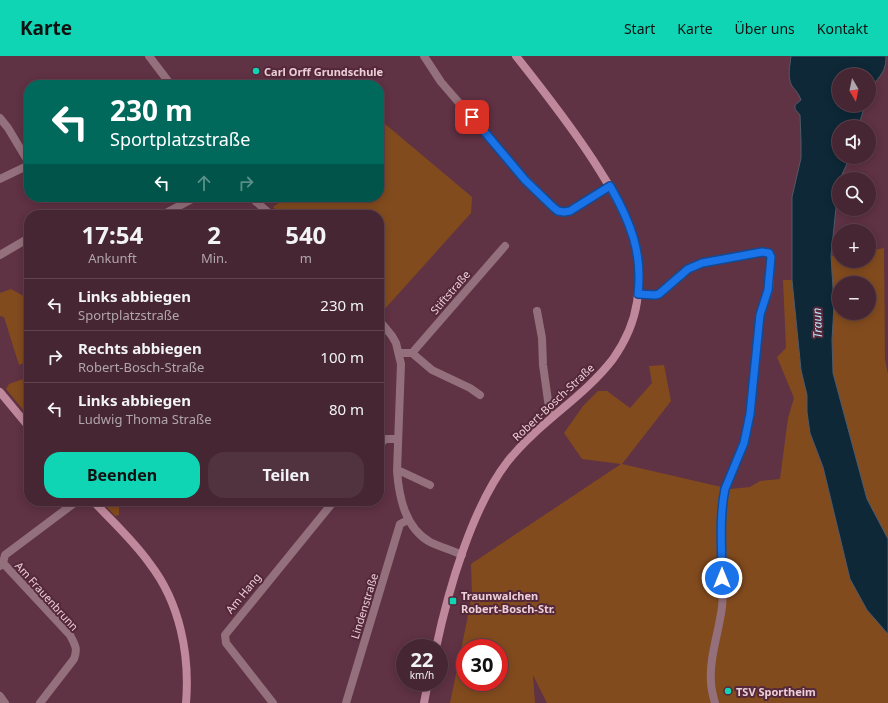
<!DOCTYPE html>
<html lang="de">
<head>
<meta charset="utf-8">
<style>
  :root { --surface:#472633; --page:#51323f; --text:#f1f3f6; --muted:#b0a5ac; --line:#5f434e; --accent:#0fd5b4 }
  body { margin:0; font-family:"Noto Sans",sans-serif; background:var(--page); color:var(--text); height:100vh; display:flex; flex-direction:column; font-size:15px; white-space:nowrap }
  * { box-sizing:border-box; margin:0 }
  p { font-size:13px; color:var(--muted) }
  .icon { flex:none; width:22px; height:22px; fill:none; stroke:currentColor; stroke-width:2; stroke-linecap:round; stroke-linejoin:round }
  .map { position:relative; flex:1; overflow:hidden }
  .details { position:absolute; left:24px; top:154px; width:360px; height:296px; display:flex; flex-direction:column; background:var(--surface); border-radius:16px; box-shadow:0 2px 10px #0003,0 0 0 1px var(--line) }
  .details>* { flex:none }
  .banner { position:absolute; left:24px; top:24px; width:360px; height:122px; border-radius:16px; box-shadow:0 2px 10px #0003,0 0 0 1px var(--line); background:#00695c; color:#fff; overflow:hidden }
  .needle { width:26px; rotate:171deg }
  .tools { position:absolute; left:832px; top:12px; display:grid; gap:8px }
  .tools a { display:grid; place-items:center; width:44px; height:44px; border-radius:50%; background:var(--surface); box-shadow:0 2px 10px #0003,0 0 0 1px var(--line); font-size:20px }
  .speed { position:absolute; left:396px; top:583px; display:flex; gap:8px; font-size:20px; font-weight:700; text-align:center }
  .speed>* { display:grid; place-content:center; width:52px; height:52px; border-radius:50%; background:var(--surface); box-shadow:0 2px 10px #0003,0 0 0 1px var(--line); line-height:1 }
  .speed small { font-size:10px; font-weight:400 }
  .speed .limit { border:6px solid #d22; background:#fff; color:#111 }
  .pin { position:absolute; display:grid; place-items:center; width:34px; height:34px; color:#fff; margin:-17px; border-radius:8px; box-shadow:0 2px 6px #0006 }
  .me { position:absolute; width:44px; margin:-22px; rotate:0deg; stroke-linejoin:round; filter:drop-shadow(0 0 3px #0008) }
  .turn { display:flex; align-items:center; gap:14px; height:84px; padding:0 20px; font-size:18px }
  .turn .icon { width:52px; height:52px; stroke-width:2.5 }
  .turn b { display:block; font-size:28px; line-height:34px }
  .lanes { display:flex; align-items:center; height:38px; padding:0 20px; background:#0003; justify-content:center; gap:20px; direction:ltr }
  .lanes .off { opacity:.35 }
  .eta { display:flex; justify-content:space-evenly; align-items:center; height:68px; text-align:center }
  .eta b { font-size:24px; font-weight:700; line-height:28px }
  .primary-button { display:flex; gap:8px; margin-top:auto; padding:8px 20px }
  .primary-button a { flex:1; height:46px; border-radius:16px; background:var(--accent); color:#111; font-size:16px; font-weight:700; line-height:46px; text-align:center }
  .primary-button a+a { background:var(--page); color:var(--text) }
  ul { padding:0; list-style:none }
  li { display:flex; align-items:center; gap:12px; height:52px; padding:0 20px; border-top:1px solid var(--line) }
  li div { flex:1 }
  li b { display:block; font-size:15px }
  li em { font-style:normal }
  header { display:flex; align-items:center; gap:24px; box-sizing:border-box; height:56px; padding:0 20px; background:var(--accent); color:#111 }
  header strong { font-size:19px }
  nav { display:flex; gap:22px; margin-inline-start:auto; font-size:14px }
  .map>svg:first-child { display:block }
  .green { fill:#824b1e; fill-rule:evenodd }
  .water { fill:#0e2837; stroke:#515a67 }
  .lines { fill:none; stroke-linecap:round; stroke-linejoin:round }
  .street { stroke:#93707c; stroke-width:8 }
  .secondary { stroke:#bf889b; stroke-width:8 }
  .route-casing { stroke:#114b97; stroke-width:10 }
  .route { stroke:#1a73e8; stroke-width:7 }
  .poi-dot { fill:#0fd5b4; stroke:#542839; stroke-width:1.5 }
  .labels { text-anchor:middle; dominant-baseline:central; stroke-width:4; stroke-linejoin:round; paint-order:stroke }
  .poi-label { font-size:11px; font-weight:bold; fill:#eccfd8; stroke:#542839; text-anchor:start }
  .street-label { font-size:11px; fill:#eccfd8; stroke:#542839 }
  .water-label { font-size:12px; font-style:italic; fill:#bae2fb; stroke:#542839 }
</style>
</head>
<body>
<header>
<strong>Karte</strong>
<nav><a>Start</a><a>Karte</a><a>Über uns</a><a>Kontakt</a></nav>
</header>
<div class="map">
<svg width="888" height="647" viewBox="0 0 888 647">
  <rect width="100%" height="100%" fill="#5f3244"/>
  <path class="green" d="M 384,67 L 472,141 L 471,157 L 383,255 L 379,252 L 379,159 L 281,159 L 273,151 L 287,141 L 379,141 L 379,71 Z
    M 884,192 L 885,304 L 888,318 L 888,483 L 867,443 L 833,317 L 832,284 L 834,249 L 831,200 L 839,199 L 839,205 L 869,205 L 869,195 ZM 839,227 L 869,227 L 869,257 L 839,257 Z
    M 783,224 L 792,224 L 801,314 L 807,339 L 807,356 L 810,377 L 881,571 L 888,578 L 888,647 L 547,647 L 533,619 L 535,647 L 450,647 L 472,540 L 471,508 L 621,408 L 582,403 L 564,377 L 583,350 L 598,335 L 607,335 L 630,352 L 652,327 L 649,310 L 664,309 L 671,345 L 622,408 L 730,433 L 750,431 L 760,425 L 780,423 L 788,362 L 794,342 L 777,301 L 786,292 ZM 465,592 L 499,592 L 499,626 L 465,626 Z
    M 11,233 L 29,243 L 29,305 L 19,309 L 4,261 L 0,260 L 0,237 Z
    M 29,321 L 29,361 L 6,333 L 9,328 Z
    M 101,445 L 119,445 L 119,459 L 115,460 Z"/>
  <path class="water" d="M 791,0 L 886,0 C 886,3 886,7 885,10 C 883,20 872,27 869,37 L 869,19 L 839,19 L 839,49 L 865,49 L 861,62 L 859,71 L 839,71 L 839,101 L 850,101 L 840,123 L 839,123 L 831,200 L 834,249 L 832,284 L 833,317 L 867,443 L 888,483 L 888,578 L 867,554 L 850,523 L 823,411 L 810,377 L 807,356 L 807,339 L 801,314 L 792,224 L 792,141 L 801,102 L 801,86 L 800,59 L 795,53 L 795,49 L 801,44 C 799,38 796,35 792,30 C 787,21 790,10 791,0 Z"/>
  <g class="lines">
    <path class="street" d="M 149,0 L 171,29
      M 424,0 L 441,26 L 525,123 L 553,151 L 558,155 L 564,156 L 570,155 L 610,130
      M 0,62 L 8,72 L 29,107
      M 0,123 L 29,109
      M 251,141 L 271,159
      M 162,159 L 196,141
      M 0,199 L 29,182
      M 638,238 L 655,239 L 659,238 L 688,213 L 702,207 L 762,196 L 769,197 L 771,201 L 769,234 L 760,259 L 750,358 L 744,387 L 725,433 C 717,472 726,512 722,551 C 719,575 709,603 711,626 C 711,633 713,640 715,647
      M 537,255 L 542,282 L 543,309 L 550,359 L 552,361
      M 379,264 L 392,280 L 396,287 L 401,308 L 397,415 C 399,441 405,472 430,486 C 440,491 452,494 462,499
      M 399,297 L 412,297 L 432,314 L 470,332 L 480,339
      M 412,297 L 505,190
      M 379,390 L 385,383 L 398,383
      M 397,415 L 400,415 L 430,429
      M 3,507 L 70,579 C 75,589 78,592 74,603 L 40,647
      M 0,510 L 3,507 L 5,499 L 77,445
      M 0,640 L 5,647
      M 273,647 L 226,587 L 225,579 L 334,445
      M 346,647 L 400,468 L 408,464"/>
    <path class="secondary" d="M 0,336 L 29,371
      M 93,445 C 112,465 134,485 150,508 C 180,547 190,599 186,647
      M 436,592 C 448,535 472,451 508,405 C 539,366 583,342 613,303 C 625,286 634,266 637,246 C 646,189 622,149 593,104 C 569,67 543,34 516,0
      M 424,647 L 428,626"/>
  </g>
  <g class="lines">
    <defs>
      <path id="route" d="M 472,61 L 525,124 L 553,151 L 558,155 L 564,156 L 570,155 L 610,130 C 630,165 643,197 638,238 L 655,239 L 659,238 L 688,213 L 702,207 L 762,196 L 769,197 L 771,201 L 768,234 L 760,259 L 750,358 L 744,387 L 725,433 C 719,462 722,492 722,522"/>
    </defs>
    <use href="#route" class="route-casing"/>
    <use href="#route" class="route"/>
  </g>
  <g class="poi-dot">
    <circle cx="256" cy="15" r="4"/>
    <rect x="449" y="541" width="8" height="8" rx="2"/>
    <circle cx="728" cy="635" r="4"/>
  </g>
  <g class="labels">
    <g class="poi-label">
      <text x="264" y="15">Carl Orff Grundschule</text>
      <text x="461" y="539">Traunwalchen<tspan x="461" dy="13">Robert-Bosch-Str.</tspan></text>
      <text x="736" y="635">TSV Sportheim</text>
    </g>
    <g class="street-label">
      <text transform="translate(450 236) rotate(-49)">Stiftstraße</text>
      <text transform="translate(553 346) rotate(-43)">Robert-Bosch-Straße</text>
      <text transform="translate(243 537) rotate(-51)">Am Hang</text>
      <text transform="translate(47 540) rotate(48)">Am Frauenbrunn</text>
      <text transform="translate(364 550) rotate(-73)">Lindenstraße</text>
    </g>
    <g class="water-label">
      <text transform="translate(817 267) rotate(-92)">Traun</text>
    </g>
  </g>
</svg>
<div class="tools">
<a><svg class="needle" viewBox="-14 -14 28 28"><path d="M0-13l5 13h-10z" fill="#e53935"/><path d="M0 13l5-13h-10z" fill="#b0a5ac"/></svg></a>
<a><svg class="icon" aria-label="sound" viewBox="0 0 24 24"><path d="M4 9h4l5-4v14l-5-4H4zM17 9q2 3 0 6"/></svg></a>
<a><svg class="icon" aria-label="search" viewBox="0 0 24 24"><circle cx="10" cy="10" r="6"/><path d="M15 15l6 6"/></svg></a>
<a>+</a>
<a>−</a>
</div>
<div class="speed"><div>22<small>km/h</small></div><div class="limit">30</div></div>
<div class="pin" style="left:472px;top:61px;background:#d93025"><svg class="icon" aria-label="arrive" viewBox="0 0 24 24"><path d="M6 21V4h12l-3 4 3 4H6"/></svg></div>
<svg class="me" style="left:722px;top:522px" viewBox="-20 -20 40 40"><circle r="17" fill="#1a73e8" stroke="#fff" stroke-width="3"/><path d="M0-11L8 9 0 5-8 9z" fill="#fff"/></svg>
<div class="banner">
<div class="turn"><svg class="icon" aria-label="left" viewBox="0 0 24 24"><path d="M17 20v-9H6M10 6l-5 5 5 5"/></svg><div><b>230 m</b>Sportplatzstraße</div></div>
<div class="lanes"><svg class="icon" aria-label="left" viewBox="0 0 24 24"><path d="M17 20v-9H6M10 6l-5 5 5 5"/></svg><svg class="icon off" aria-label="ahead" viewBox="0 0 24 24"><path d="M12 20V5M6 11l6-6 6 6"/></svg><svg class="icon off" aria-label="right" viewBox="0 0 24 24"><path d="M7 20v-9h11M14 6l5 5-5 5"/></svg></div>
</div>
<section class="details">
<div class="eta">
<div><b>17:54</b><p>Ankunft</p></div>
<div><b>2</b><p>Min.</p></div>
<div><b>540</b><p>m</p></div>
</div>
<ul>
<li><svg class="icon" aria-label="left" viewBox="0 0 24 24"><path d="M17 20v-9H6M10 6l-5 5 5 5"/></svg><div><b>Links abbiegen</b><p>Sportplatzstraße</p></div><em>230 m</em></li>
<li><svg class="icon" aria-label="right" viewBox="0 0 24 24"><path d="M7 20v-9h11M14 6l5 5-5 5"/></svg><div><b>Rechts abbiegen</b><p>Robert-Bosch-Straße</p></div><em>100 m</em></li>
<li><svg class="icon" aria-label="left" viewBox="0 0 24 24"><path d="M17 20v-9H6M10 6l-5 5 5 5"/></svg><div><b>Links abbiegen</b><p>Ludwig Thoma Straße</p></div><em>80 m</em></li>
</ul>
<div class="primary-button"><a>Beenden</a><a>Teilen</a></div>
</section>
</div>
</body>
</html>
